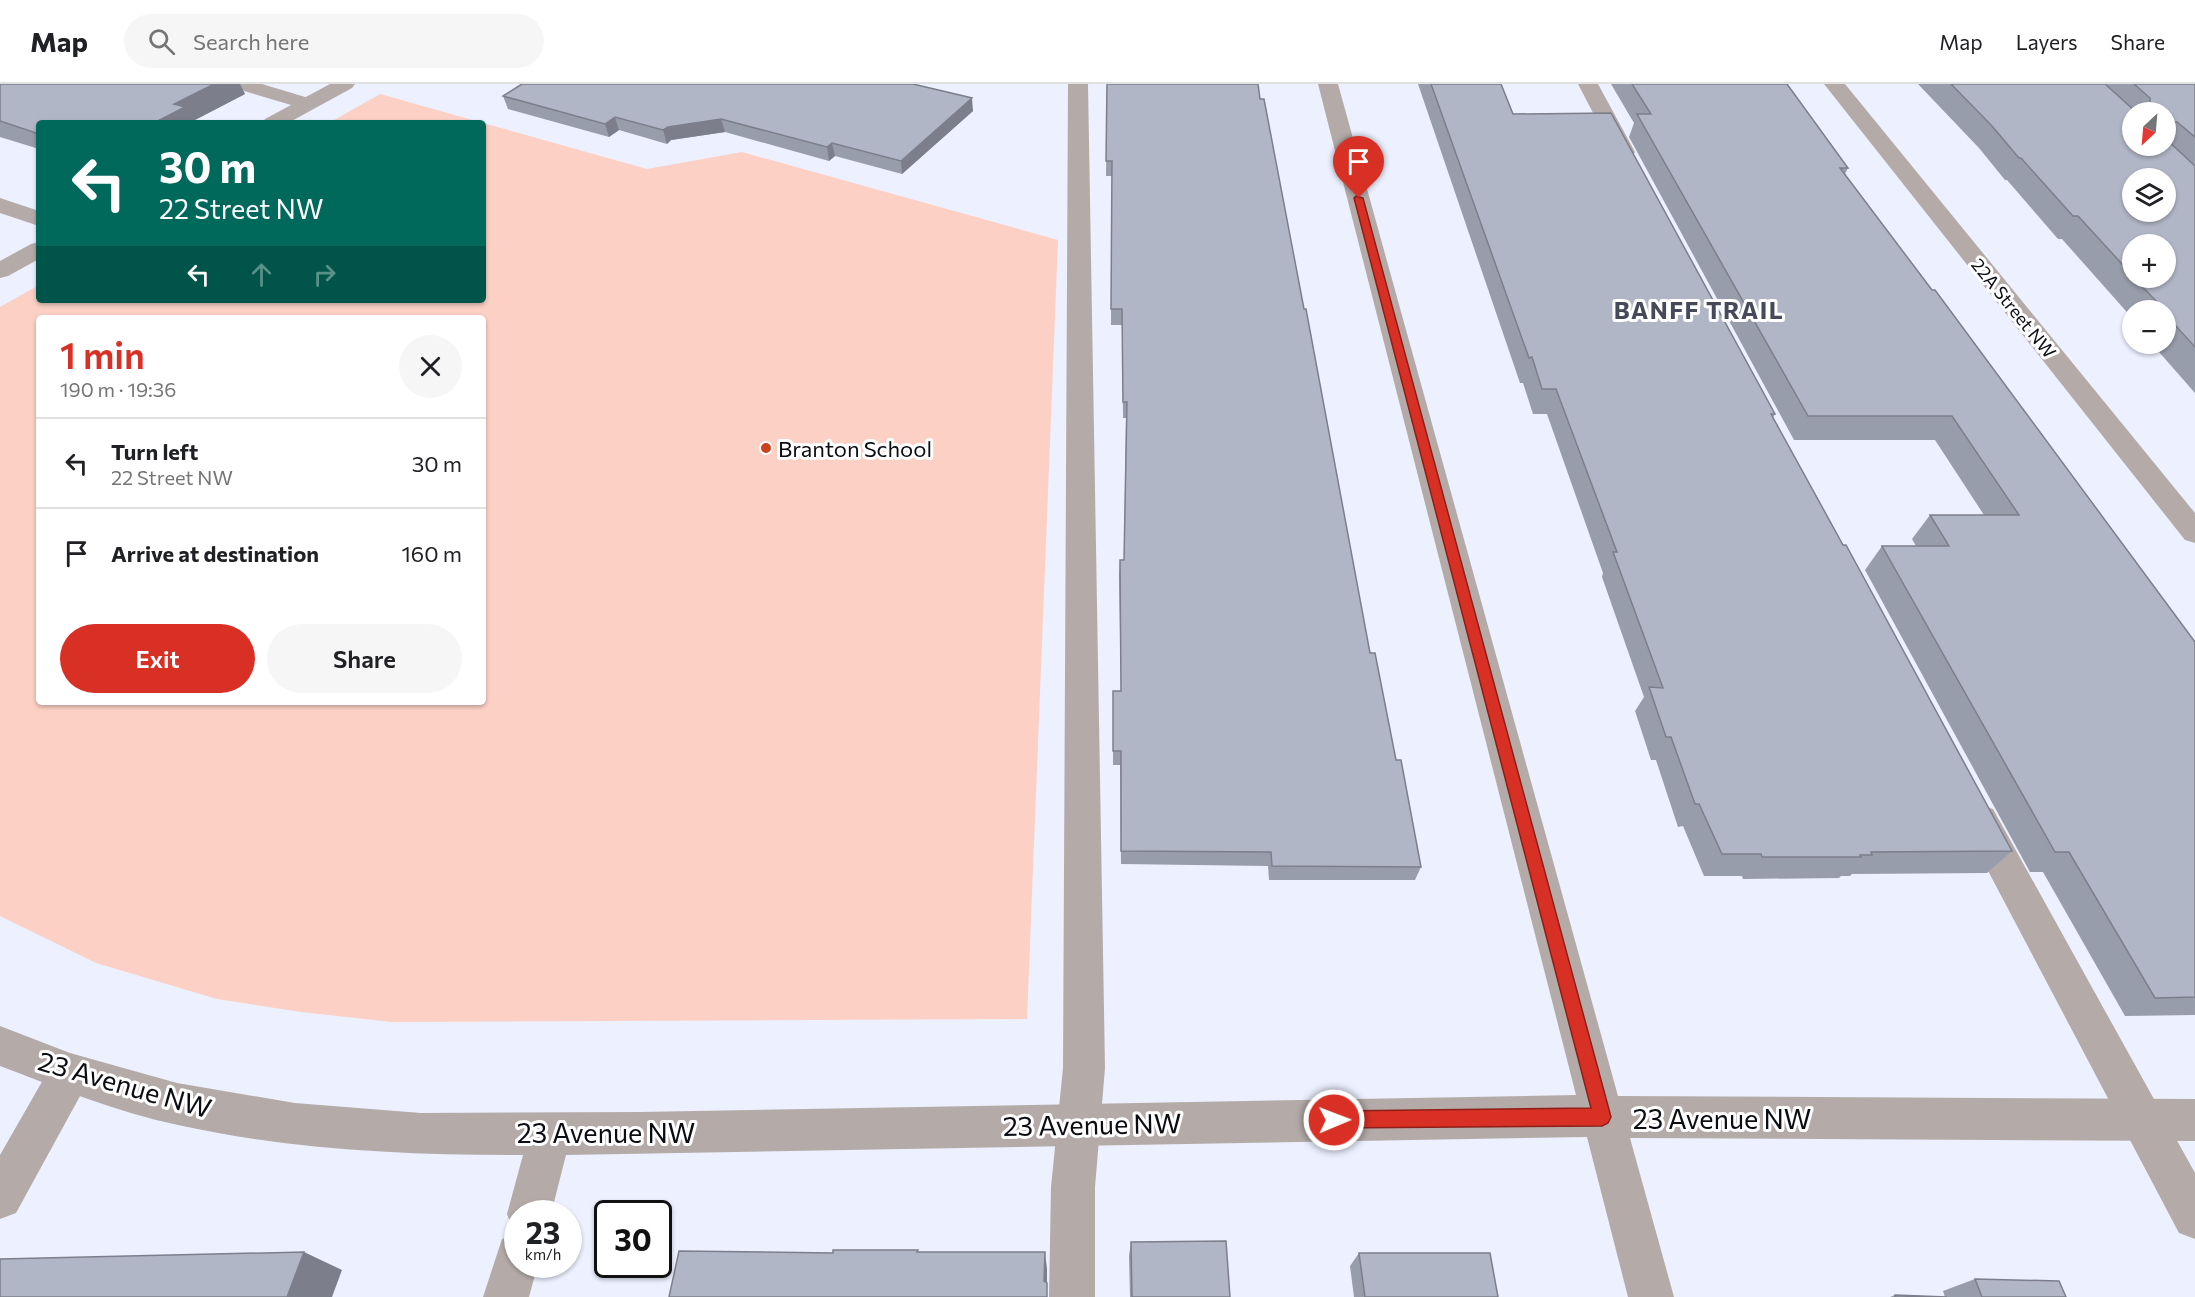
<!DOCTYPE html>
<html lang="en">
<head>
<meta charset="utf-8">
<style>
  :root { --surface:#fff; --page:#f6f6f6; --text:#202124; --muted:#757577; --line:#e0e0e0; --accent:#d93025 }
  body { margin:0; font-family:Commissioner,sans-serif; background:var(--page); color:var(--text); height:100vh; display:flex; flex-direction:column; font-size:22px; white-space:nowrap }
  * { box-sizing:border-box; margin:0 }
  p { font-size:20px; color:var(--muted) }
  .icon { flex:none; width:33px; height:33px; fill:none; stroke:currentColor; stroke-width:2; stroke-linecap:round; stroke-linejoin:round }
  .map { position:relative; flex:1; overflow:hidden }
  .panel { position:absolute; left:36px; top:231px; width:450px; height:390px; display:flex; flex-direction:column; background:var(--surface); border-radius:6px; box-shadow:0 2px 4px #0004 }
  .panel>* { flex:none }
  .banner { position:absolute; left:36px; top:36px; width:450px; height:183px; border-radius:6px; box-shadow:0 2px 4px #0004; background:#00695c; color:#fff; overflow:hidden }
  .needle { width:39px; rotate:206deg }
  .buttons { position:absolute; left:2122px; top:18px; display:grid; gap:12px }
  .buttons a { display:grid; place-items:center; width:54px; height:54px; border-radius:50%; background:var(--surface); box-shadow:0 2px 4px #0004; font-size:30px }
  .speed { position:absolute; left:504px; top:1116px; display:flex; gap:12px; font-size:30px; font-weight:700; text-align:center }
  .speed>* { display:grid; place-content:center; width:78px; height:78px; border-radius:50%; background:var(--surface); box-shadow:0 2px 4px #0004; line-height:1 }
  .speed small { font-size:15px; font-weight:400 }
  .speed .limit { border:3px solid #111; border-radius:9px; background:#fff; color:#111 }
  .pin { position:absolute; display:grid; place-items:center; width:51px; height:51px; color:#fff; margin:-62px -26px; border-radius:50% 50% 50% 0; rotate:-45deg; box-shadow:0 0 6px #0007 }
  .pin .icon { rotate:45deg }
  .me { position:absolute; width:66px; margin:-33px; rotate:89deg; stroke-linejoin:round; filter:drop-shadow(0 0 4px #0008) }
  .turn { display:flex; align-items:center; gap:21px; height:126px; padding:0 24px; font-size:27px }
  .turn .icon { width:78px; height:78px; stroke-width:2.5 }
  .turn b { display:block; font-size:42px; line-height:51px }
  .lanes { display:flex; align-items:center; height:57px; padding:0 24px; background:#0003; justify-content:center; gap:30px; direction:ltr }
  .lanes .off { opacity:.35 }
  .round { display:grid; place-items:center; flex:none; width:63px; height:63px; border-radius:32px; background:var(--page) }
  .summary { display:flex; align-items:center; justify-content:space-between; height:102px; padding:0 24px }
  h1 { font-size:36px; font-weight:600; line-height:45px; color:var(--accent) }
  .button { display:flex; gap:12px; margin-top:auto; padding:12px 24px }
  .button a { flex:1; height:69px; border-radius:36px; background:var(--accent); color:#fff; font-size:24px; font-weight:600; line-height:69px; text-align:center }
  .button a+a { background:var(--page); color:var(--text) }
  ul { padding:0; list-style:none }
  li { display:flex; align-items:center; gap:18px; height:90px; padding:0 24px; border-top:2px solid var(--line) }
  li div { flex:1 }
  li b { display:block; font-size:22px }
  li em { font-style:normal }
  header { display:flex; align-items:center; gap:36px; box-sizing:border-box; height:84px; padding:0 30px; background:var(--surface); border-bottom:2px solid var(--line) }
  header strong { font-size:28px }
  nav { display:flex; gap:33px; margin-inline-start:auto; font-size:21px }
  .search { width:420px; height:54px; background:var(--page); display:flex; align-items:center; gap:15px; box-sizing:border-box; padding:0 21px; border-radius:33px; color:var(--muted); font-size:22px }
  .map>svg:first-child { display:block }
  .green { fill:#fcd0c4; fill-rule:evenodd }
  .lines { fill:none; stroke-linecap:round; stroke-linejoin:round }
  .lane { fill:#b4aba8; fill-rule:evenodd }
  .street { fill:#b4aba8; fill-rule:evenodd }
  .wall { fill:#989dab; fill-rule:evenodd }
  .shaded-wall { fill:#7c7f8b }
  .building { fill:#b1b6c7; stroke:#7c7f8b; stroke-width:1.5; fill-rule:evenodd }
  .route { fill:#d93025; stroke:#8d1f18; stroke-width:1.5 }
  .poi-dot { fill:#cb421d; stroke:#fefefe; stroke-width:2 }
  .labels { text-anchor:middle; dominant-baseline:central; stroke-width:6; stroke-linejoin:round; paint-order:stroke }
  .far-street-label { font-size:18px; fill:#0b0c12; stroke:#fefefe }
  .poi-label { font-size:22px; fill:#0b0c12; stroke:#fefefe; text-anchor:start }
  .far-district-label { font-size:24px; font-weight:bold; letter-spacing:1.5px; fill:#464958; stroke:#fefefe }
  .near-street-label { font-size:27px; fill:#0b0c12; stroke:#fefefe }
</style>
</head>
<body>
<header>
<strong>Map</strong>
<div class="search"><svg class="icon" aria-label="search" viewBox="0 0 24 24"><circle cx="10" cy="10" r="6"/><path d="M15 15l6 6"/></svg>Search here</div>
<nav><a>Map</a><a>Layers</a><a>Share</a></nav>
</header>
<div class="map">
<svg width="2195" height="1213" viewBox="0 0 2195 1213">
  <rect width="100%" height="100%" fill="#ecf0ff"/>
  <path class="green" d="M 380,10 L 483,39 L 329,39 Z
    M 483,39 L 647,85 L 742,68 L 1058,156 L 1027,935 L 392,938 L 301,928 L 217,915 L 96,879 L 0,832 L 0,223 L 39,201 L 39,216 L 483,216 ZM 39,234 L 483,234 L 483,618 L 39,618 Z"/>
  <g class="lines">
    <path class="lane" d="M 231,0 L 262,0 L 315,16 L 318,20 L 315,24 L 308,26 L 234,4 Z
      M 1068,0 L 1088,0 L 1105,984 L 1095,1103 L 1095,1213 L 1049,1213 L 1051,1103 L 1063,984 Z
      M 1578,0 L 1598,0 L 1635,68 L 1632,73 L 1624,74 L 1616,73 Z
      M 1980,721 L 1993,725 L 2195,1089 L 2195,1155 L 2179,1149 L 1967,747 L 1962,736 L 1967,725 Z
      M 70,969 L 85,975 L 91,989 L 85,1003 L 16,1129 L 0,1135 L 0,1071 L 55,975 Z"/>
    <path class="street" d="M 330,0 L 355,0 L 352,4 L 288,39 L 262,39 L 265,35 Z
      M 1318,0 L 1338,0 L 1618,1012 L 2195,1015 L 2195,1057 L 1630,1054 L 1674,1213 L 1628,1213 L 1587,1053 L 566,1071 L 551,1130 L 518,1130 L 518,1147 L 513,1146 L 507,1130 L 523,1071 C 407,1071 291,1066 178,1041 C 117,1028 58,1004 0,982 L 0,942 L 70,969 L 177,999 L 295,1019 L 421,1029 L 640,1028 L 1576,1011 Z
      M 1824,0 L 1845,0 L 2195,429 L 2195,459 L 2185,456 Z
      M 0,114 L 39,127 L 39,142 L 0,129 Z
      M 39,158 L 39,175 L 8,192 L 0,194 L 0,177 L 31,160 Z
      M 518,1149 L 518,1180 L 538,1180 L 529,1213 L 483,1213 L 502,1155 Z"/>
  </g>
  <path class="wall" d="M 0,0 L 240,0 L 245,10 L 193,37 L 194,39 L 39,39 L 39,65 L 0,53 Z
    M 521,0 L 913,0 L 973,27 L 902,90 L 835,72 L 829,77 L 725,48 L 671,56 L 667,60 L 619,46 L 609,53 L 508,25 L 503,12 Z
    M 1107,0 L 1260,15 L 1370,569 L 1421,783 L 1415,796 L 1269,796 L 1268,782 L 1121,780 L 1120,681 L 1113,681 L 1113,622 L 1121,607 L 1119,491 L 1120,476 L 1124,476 L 1126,334 L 1123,334 L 1122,241 L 1111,241 L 1112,92 L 1106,92 Z
    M 1418,0 L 1501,0 L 1513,30 L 1775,330 L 1773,334 L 2012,767 L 1987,789 L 1852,790 L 1850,792 L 1841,792 L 1839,794 L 1743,795 L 1742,792 L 1704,792 L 1683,742 L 1678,743 L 1656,676 L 1651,676 L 1635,627 L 1644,613 L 1602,493 L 1603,489 L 1547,330 L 1533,330 L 1523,299 L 1520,299 Z
    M 1611,0 L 1787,0 L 1848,84 L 1845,90 L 2195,558 L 2195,931 L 2125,932 L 2043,788 L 2030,788 L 1865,486 L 1882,462 L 1916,462 L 1912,455 L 1930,431 L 1984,431 L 1935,356 L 1794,356 L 1629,53 L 1634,39 Z
    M 1918,0 L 2195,0 L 2195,309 L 2152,260 L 2166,260 L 2166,226 L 2133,226 L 2133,235 L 2062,155 L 2058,155 L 2007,96 L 2005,96 L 1979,64 ZM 2133,28 L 2166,28 L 2166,62 ZM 2133,160 L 2166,194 L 2133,194 Z
    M 1131,1158 L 1230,1213 L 1130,1213 L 1129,1172 Z
    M 1359,1169 L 1498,1213 L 1354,1213 L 1350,1182 Z
    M 1975,1195 L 2066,1213 L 1890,1213 L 1895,1211 L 1945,1213 L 1943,1207 Z"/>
  <path class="shaded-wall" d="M 214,0 L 240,0 L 245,10 L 193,37 L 194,39 L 154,39 L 174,20 Z
    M 972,14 L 973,27 L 902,90 L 901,77 Z
    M 615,33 L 619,46 L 609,53 L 605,40 Z
    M 721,35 L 725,48 L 671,56 L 667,60 L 663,46 L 668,43 Z
    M 832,59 L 835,72 L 829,77 L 827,63 Z
    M 304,1168 L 342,1186 L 332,1213 L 287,1213 Z
    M 1045,1168 L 1047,1185 L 1047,1213 L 1044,1197 Z"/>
  <path class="building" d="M 0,0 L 214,0 L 174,20 L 185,23 L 154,39 L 39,39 L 39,50 L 0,37 Z
    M 522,0 L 913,0 L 972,14 L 901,77 L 832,59 L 827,63 L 721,35 L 668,43 L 663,46 L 615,33 L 605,40 L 503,12 Z
    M 1107,0 L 1258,0 L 1260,15 L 1264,15 L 1304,225 L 1306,225 L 1370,569 L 1375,569 L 1396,676 L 1401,676 L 1421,783 L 1272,782 L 1271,768 L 1121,767 L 1121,667 L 1113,667 L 1113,607 L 1121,607 L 1120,476 L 1124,476 L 1127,318 L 1123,318 L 1122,225 L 1111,225 L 1112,77 L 1106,77 Z
    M 1431,0 L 1501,0 L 1513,30 L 1611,29 L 1775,330 L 1771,330 L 1843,461 L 1846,461 L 2012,767 L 1871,768 L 1872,771 L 1860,771 L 1861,773 L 1762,773 L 1761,770 L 1722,770 L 1699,720 L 1695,720 L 1671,653 L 1666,653 L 1649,603 L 1663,604 L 1613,468 L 1617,468 L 1556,305 L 1542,305 L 1532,273 L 1529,274 Z
    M 1632,0 L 1787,0 L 1848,84 L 1840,84 L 1932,206 L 1935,206 L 2195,558 L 2195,913 L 2155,914 L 2069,768 L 2055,768 L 1882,462 L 1949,462 L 1930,431 L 2019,431 L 1952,332 L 1808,332 L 1637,30 L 1651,30 Z
    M 1951,0 L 2105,0 L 2136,28 L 2133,28 L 2133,62 L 2166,62 L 2166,55 L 2195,82 L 2195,263 L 2166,231 L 2166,226 L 2162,226 L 2154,218 L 2157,218 L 2134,194 L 2166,194 L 2166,160 L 2133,160 L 2133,192 L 2078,132 L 2073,132 L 2021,74 L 2019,74 L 1992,42 ZM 2133,94 L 2166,94 L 2166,128 L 2133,128 Z
    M 2134,0 L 2195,0 L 2195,53 L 2177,38 L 2166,38 L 2166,28 L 2150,28 L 2150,14 Z
    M 1226,1157 L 1230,1213 L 1132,1213 L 1131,1158 Z
    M 833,1166 L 918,1166 L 917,1168 L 1045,1168 L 1044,1197 L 1047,1199 L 1047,1213 L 669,1213 L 679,1167 L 833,1169 Z
    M 304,1168 L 287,1213 L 0,1213 L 0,1175 Z
    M 1359,1169 L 1490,1169 L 1498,1213 L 1365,1213 Z
    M 1975,1195 L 2059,1197 L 2066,1213 L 1982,1213 Z
    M 1895,1211 L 1947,1213 L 1895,1213 Z"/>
  <path class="route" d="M 1356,112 L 1363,114 L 1611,1033 L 1608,1039 L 1602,1042 L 1334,1044 L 1327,1042 L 1325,1036 L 1327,1030 L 1334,1027 L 1591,1024 L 1354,114 Z"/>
  <circle class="poi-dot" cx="766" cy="364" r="6"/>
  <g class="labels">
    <g class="far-street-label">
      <text transform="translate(2014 224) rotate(51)">22A Street NW</text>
    </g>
    <g class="poi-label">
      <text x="778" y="364">Branton School</text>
    </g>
    <g class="far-district-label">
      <text x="1699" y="225">BANFF TRAIL</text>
    </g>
    <g class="near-street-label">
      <text transform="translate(125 1000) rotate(16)">23 Avenue NW</text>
      <text x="1722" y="1034">23 Avenue NW</text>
      <text transform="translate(1092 1040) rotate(-1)">23 Avenue NW</text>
      <text x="606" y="1048">23 Avenue NW</text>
    </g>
  </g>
</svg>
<div class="buttons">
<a><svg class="needle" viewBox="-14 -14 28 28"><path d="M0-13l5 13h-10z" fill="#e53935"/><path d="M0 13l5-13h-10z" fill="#757577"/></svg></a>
<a><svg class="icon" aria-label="layers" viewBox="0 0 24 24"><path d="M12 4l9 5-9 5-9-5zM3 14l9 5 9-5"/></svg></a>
<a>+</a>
<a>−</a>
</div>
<div class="speed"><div>23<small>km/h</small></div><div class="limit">30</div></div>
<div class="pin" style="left:1359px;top:114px;background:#d93025"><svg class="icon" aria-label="arrive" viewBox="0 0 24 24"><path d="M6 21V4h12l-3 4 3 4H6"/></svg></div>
<svg class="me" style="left:1334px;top:1036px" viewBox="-20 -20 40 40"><circle r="17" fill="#d93025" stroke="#fff" stroke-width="3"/><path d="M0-11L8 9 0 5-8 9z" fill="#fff"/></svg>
<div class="banner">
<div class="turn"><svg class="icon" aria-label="left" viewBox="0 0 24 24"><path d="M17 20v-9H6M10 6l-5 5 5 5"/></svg><div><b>30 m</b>22 Street NW</div></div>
<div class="lanes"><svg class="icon" aria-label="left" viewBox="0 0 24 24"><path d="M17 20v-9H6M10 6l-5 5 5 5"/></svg><svg class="icon off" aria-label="ahead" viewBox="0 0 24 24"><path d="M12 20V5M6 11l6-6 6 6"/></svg><svg class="icon off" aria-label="right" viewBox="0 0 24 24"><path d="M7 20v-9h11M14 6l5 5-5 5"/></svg></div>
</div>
<section class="panel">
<div class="summary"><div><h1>1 min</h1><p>190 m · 19:36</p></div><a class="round"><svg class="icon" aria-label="close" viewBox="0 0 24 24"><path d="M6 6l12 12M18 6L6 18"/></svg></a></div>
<ul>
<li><svg class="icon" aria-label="left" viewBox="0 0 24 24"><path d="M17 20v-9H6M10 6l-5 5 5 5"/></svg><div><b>Turn left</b><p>22 Street NW</p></div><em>30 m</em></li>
<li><svg class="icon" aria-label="arrive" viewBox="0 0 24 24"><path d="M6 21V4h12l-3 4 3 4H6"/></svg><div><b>Arrive at destination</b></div><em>160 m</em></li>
</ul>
<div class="button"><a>Exit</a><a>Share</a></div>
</section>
</div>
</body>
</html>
